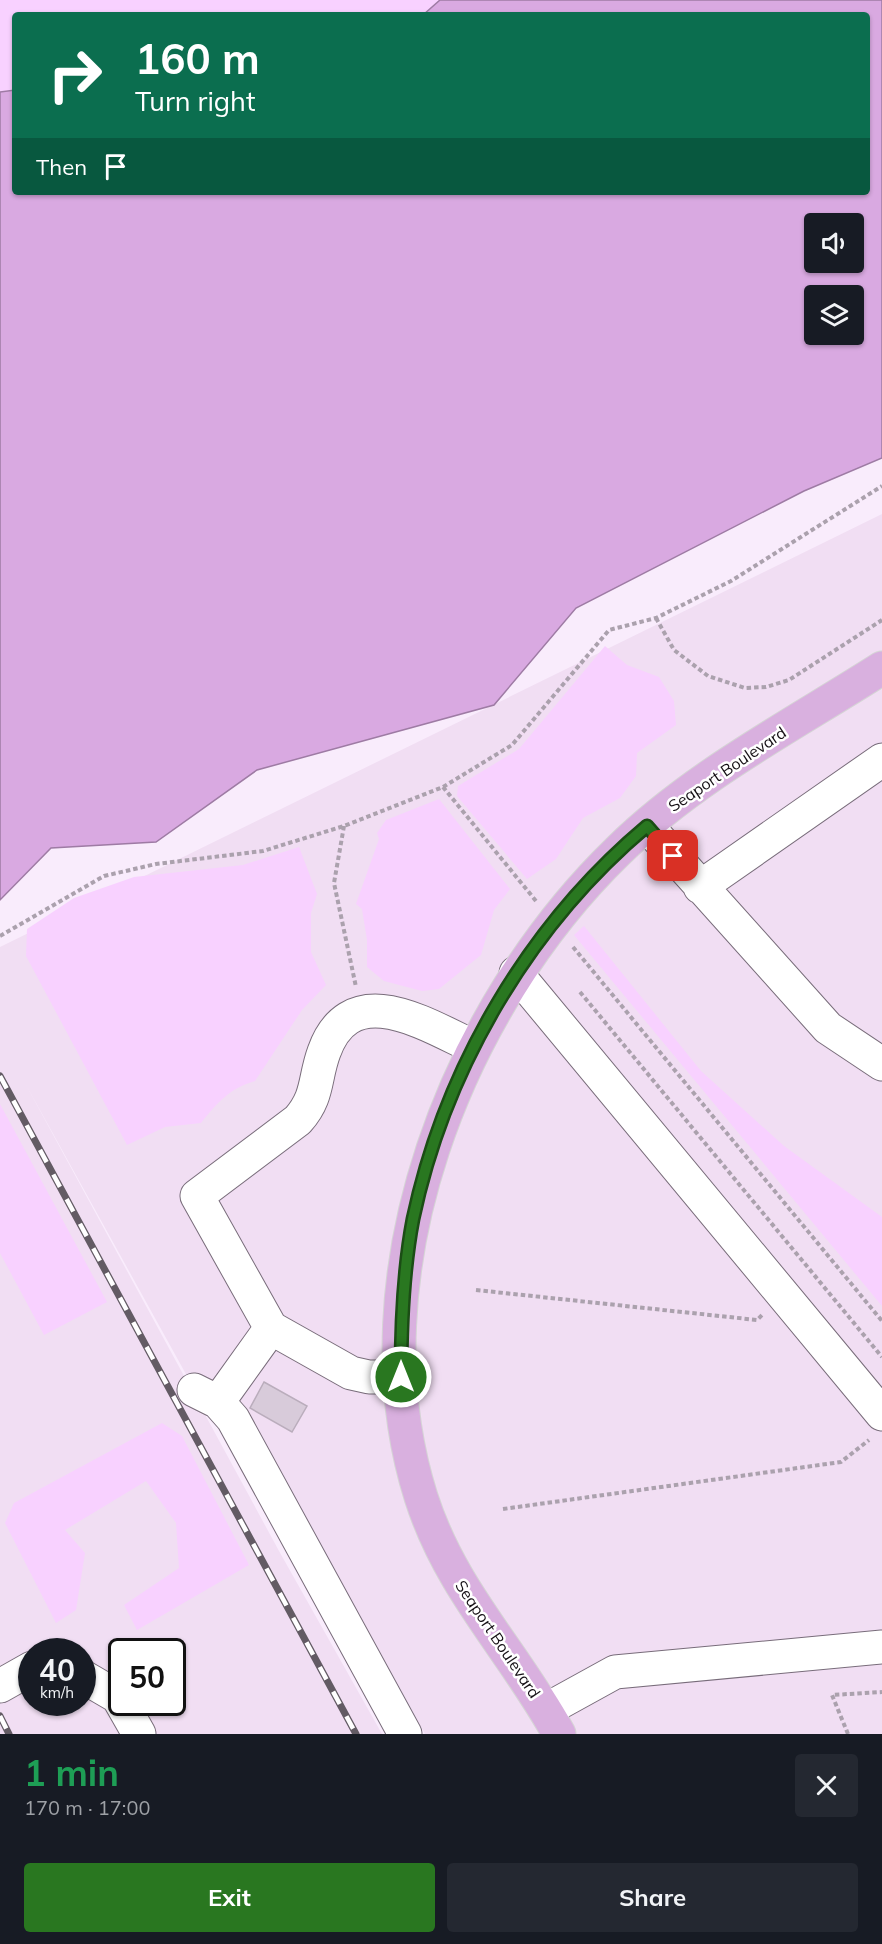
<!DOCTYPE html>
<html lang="en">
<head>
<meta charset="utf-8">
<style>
  :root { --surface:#171b24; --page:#242831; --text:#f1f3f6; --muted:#9ea1a6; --accent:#297720 }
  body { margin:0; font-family:Mulish,sans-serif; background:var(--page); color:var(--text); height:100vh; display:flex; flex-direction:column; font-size:22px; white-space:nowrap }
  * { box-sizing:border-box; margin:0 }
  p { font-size:20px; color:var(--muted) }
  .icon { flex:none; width:33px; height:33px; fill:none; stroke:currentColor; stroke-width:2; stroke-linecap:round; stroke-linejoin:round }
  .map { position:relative; height:1734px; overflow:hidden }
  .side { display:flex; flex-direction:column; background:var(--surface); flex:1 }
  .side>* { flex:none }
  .hud { position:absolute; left:12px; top:12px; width:858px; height:183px; border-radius:6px; box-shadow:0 2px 4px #0004; background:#0b6e4f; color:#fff; overflow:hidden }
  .tools { position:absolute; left:804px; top:213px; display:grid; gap:12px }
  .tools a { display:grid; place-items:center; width:60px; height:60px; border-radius:6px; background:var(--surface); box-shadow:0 2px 4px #0004; font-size:30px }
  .speed { position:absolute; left:18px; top:1638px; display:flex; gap:12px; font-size:30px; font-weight:700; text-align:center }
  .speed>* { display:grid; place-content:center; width:78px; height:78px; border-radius:50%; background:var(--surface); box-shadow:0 2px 4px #0004; line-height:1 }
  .speed small { font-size:15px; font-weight:400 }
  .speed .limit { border:3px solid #111; border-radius:9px; background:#fff; color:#111 }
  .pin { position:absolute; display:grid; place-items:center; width:51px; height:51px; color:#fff; margin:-26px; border-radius:12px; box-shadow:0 3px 9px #0006 }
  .me { position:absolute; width:66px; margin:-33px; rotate:0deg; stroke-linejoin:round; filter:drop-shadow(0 0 4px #0008) }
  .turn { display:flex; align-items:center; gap:21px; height:126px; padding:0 24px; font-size:27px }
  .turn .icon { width:78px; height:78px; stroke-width:2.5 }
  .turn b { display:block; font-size:42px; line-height:51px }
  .then { display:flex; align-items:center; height:57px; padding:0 24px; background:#0003; gap:12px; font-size:22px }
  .round { display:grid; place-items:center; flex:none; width:63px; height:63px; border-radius:6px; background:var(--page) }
  .head { display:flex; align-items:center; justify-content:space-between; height:102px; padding:0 24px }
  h1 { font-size:36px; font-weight:700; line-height:45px; color:#1e9e55 }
  .action { display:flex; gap:12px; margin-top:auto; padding:12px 24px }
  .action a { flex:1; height:69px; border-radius:6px; background:var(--accent); color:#fff; font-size:24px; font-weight:700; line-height:69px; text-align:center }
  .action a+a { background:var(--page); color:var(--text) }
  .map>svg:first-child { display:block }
  .built { fill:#f1def3; fill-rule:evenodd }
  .green { fill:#f8d1ff }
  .water { fill:#d9a9e1; stroke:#9e7ba4; stroke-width:1.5; fill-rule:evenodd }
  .building { fill:#d8cbda; stroke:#baadbc; stroke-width:1.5 }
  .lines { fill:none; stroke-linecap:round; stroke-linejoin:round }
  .minor-casing { stroke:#786c7a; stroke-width:35 }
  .major-casing { stroke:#d5d4d5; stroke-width:35 }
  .path { stroke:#aba1ad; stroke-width:4; stroke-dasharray:4.5 3; stroke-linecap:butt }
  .minor { stroke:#fff; stroke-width:33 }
  .major { stroke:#d9b0df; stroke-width:33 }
  .rail-casing { stroke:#635b64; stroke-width:7 }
  .rail { stroke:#fff; stroke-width:4.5; stroke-dasharray:14; stroke-linecap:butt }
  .route-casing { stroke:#1b4d15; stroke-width:15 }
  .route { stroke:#297720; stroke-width:10 }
  .labels { text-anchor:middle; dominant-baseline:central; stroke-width:5; stroke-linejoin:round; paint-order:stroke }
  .street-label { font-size:16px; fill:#151015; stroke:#fff }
</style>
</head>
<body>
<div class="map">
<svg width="882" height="1734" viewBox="0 0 882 1734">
  <rect width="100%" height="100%" fill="#f9ecfc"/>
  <path class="built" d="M 882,514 L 882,1734 L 425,1734 L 244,1405 L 229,1389 L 214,1380 L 187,1376 L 25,1083 L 279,1551 L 382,1734 L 0,1734 L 0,947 ZM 32,1652 L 82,1652 L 82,1702 L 32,1702 ZM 122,1652 L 172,1652 L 172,1702 L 122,1702 Z"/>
  <path class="green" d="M 0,0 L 440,0 L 423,15 L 15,15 L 15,90 L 0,92 Z
    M 605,646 L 627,665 L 659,677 L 674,701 L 676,725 L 637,753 L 636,776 L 620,798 L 583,818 L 556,859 L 527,879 L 457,796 L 458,786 L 519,749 Z
    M 439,799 L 510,889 L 494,910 L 481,955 L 439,989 L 422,991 L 384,981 L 367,967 L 367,940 L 362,909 L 356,904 L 379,839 L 377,833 L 386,820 Z
    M 299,847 L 317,894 L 311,913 L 311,952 L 326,985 L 302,1010 L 255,1081 C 230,1088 217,1103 201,1123 L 165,1127 L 127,1145 L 26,956 L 27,929 L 74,898 L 134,877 L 243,865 Z
    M 584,926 L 701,1071 L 784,1146 L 882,1217 L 882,1306 L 574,935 Z
    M 0,1104 L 107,1302 L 44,1335 L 0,1253 Z
    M 162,1423 L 182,1436 L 249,1565 L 137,1630 L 124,1605 L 179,1568 L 176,1523 L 146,1481 L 65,1530 L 85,1553 L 76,1610 L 56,1623 L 5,1523 L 14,1503 Z"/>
  <path class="water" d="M 440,0 L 882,0 L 882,458 L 804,491 L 576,608 L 494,705 L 257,770 L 156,842 L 51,848 L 0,900 L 0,92 L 15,90 L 15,192 L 867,192 L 867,15 L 423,15 ZM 814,224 L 854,224 L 854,262 L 814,262 ZM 814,296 L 854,296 L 854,334 L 814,334 Z"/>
  <path class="building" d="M 264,1382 L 307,1406 L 292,1432 L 250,1408 Z"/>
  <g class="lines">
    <defs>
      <path id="minor" d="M 647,826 L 828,1028 L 882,1064
        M 700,887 L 882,760
        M 516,973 L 882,1414
        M 401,1377 L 369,1377 L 351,1373 L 271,1328 L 197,1196 L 298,1120 C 319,1096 314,1079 324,1052 C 351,976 427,1025 474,1047
        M 194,1390 L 218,1402 L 233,1419 L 405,1734
        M 218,1402 L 271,1328
        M 82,1676 L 118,1697 L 139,1734
        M 0,1686 L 32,1668
        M 546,1710 L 615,1672 L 882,1647"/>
      <path id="major" d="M 559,1734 C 513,1650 451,1591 421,1497 C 351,1275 457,1007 618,851 C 694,776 793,725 882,668"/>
    </defs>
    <use href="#minor" class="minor-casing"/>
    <use href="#major" class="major-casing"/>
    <path class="path" d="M 656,618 L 674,650 L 708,676 L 745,688 L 766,687 L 789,680 L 882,620
      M 443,787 L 536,901
      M 344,826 L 334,883 L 356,987
      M 0,936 L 104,876 L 156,864 L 263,851 L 344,826 L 443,787 L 512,745 L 609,630 L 656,618 L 731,581 L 882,486
      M 573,947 L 882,1321
      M 580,992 L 882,1357
      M 476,1290 L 757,1320 L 763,1314
      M 503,1509 L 841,1462 L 869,1440
      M 848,1734 L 832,1695 L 882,1692"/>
    <use href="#minor" class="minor"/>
    <use href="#major" class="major"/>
    <defs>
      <path id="rail" d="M 0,1076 L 356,1734
        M 0,1716 L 9,1734"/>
    </defs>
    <use href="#rail" class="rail-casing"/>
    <use href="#rail" class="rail"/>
  </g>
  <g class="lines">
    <defs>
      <path id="route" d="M 401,1377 C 401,1324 403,1271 413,1219 C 445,1068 529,925 647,826 L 673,856"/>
    </defs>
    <use href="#route" class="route-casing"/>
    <use href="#route" class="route"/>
  </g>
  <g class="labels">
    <g class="street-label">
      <text transform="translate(727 769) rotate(-34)">Seaport Boulevard</text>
      <text transform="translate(498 1639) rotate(56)">Seaport Boulevard</text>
    </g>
  </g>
</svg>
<div class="tools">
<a><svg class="icon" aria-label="sound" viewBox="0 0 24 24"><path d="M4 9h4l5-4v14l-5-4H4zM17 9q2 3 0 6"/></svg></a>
<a><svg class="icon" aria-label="layers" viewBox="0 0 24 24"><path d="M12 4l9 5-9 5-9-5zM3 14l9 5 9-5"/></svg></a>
</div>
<div class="speed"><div>40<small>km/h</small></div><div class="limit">50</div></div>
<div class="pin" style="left:673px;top:856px;background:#d93025"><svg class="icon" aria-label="arrive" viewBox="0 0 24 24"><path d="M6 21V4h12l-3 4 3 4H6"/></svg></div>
<svg class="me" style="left:401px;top:1377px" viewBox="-20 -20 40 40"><circle r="17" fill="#297720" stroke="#fff" stroke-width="3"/><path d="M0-11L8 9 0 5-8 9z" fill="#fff"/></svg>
<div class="hud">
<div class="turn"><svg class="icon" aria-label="right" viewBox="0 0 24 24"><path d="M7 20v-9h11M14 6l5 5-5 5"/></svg><div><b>160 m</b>Turn right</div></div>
<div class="then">Then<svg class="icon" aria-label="arrive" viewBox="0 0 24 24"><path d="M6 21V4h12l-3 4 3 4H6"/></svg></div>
</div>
</div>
<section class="side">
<div class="head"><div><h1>1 min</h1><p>170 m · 17:00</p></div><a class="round"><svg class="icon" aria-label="close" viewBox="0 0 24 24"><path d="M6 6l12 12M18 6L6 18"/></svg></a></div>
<div class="action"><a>Exit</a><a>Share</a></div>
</section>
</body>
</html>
